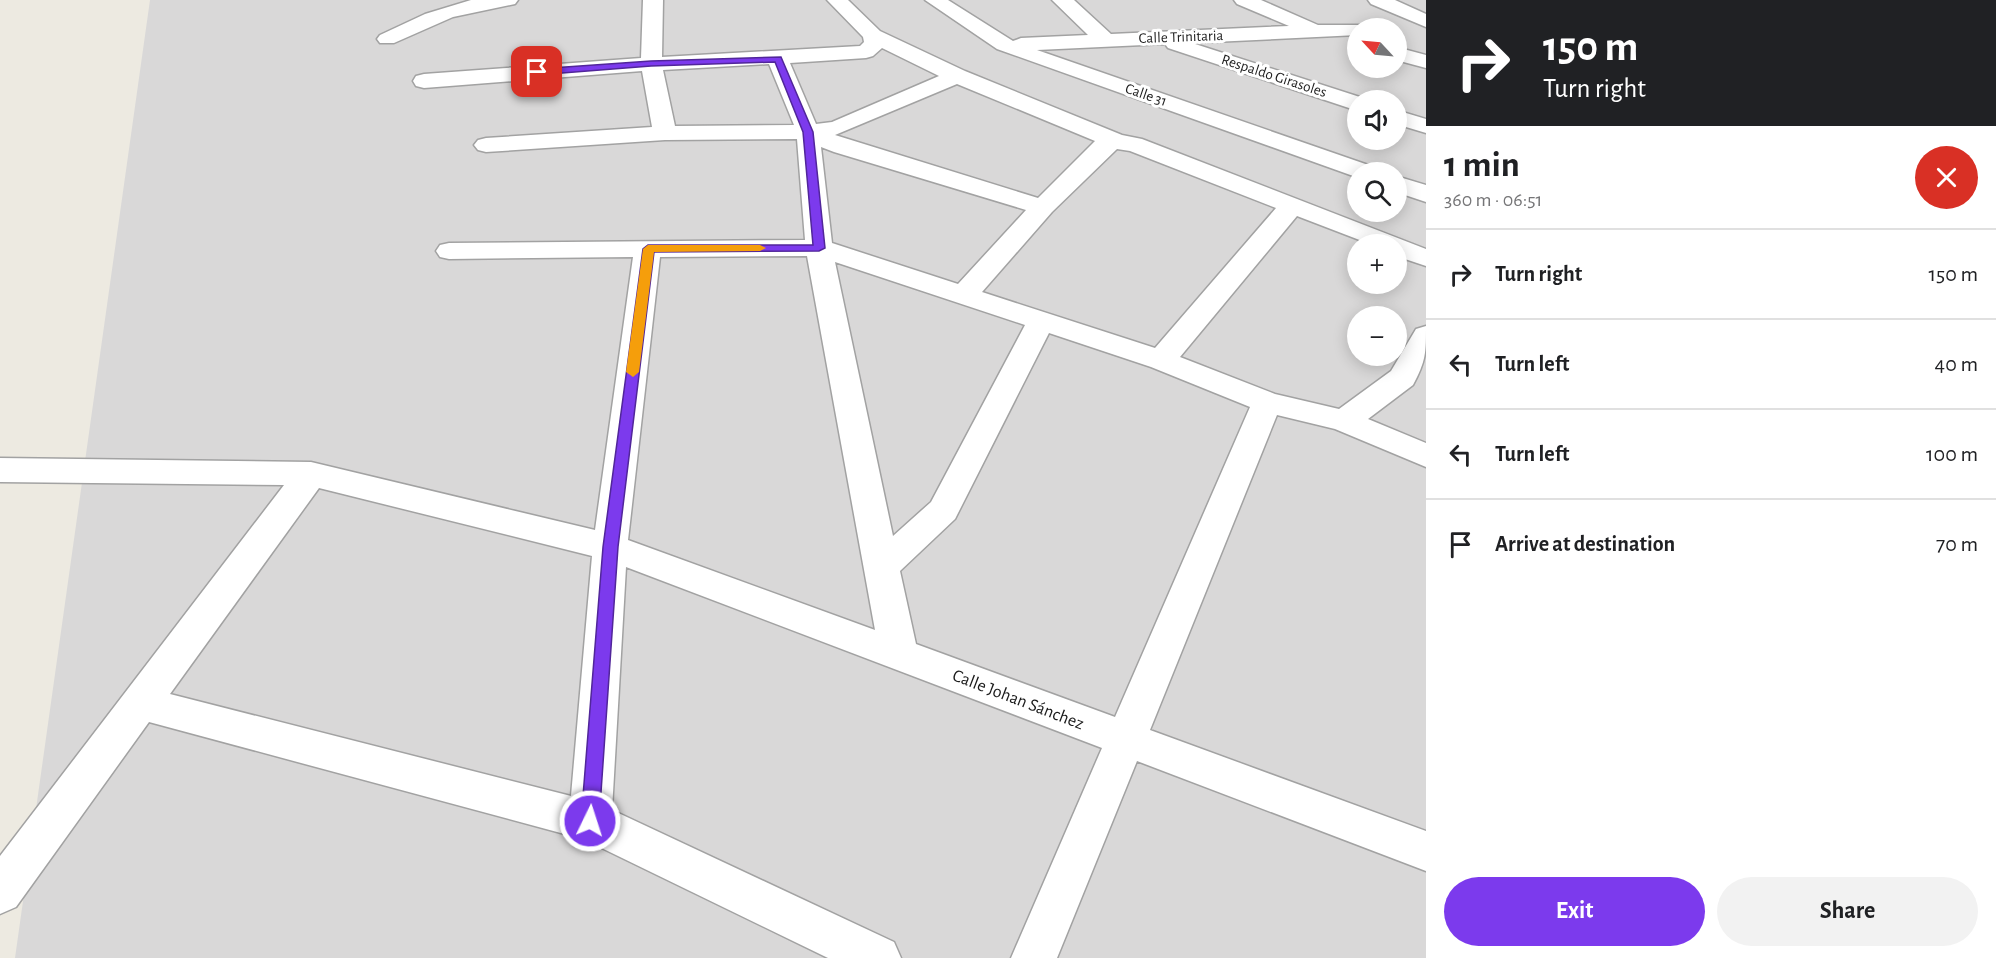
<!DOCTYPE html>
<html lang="en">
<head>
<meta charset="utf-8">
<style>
  :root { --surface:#fff; --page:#f2f2f2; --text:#202124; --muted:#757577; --line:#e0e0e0; --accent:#7c3aed }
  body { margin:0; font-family:"Alegreya Sans",sans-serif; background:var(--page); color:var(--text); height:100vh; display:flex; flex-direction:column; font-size:22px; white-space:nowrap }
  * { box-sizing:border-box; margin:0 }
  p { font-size:20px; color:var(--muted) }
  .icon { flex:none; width:33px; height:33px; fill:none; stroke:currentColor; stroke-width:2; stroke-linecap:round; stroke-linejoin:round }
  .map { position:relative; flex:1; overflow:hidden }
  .details { display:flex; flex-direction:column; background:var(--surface); width:570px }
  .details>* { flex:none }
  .guide { background:#202124; color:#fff; overflow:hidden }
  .needle { width:39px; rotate:296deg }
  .tools { position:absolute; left:1347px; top:18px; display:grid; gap:12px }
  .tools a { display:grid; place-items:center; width:60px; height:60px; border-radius:50%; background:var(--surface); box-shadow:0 3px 15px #0003; font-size:30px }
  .pin { position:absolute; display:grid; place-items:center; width:51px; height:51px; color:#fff; margin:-26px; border-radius:12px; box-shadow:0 3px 9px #0006 }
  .me { position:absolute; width:66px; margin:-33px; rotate:4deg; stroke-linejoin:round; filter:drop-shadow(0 0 4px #0008) }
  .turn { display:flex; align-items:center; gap:21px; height:126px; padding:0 18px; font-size:27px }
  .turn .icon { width:78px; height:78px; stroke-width:2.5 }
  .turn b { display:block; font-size:42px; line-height:51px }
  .round { display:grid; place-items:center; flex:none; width:63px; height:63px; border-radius:32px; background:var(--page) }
  .overview { display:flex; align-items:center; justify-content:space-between; height:102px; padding:0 18px }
  h1 { font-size:36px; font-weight:600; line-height:45px }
  .cta { display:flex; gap:12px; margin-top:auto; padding:12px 18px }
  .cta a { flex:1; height:69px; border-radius:36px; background:var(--accent); color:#fff; font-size:24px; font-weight:600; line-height:69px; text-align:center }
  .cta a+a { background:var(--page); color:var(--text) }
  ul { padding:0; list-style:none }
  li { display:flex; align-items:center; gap:18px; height:90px; padding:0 18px; border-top:2px solid var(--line) }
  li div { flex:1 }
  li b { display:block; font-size:22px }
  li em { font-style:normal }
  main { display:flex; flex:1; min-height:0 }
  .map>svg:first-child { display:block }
  .residential { fill:#d9d8d8; fill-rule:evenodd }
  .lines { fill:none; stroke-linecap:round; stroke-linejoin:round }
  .minor-casing { stroke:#a2a2a2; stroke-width:3 }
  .minor { fill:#fff; fill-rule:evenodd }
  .route { fill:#7c3aed; stroke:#51269a; stroke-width:1.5 }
  .slow { fill:#f59e0b }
  .labels { text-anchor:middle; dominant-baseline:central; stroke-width:6; stroke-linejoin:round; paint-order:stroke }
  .far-street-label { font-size:15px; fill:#1b1b1b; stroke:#fff }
  .street-label { font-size:18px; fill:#1b1b1b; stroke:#fff }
</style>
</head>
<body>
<main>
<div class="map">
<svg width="1426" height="958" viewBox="0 0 1426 958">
  <rect width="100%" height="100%" fill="#edeae1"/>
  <path class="residential" d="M 150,0 L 1426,0 L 1426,958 L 15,958 ZM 1358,28 L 1396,28 L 1396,68 L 1358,68 ZM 1358,100 L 1396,100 L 1396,140 L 1358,140 ZM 1358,172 L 1396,172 L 1396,212 L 1358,212 ZM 1358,244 L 1396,244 L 1396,284 L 1358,284 ZM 1358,316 L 1396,316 L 1396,356 L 1358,356 Z"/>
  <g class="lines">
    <defs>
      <path id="minor" d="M 471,0 L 518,0 L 515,4 L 453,17 L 394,43 L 380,43 L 377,39 L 380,35 L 425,14 Z
        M 643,0 L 663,0 L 662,57 L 860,46 L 864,42 L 863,37 L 827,0 L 848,0 L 880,31 L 965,71 L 1122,135 L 1142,139 L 1426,249 L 1426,266 L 1396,256 L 1396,244 L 1370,244 L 1297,216 L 1180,357 L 1275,394 L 1339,409 L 1391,371 L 1416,329 L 1426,326 C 1426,353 1426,361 1413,385 L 1368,419 L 1426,443 L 1426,467 L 1335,429 L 1277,415 L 1150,730 L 1426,831 L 1426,871 L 1137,761 L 1057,958 L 1011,958 L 1102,748 L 626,567 L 612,810 L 894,942 L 901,958 L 828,958 L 583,839 L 149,722 L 16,907 L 0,914 L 0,856 L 284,485 L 0,482 L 0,458 L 311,462 L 595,530 L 633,257 L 449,259 L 440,257 L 436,251 L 440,245 L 449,243 L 805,240 L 797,139 L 665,140 L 486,152 L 478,150 L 474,145 L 478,140 L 486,138 L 652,127 L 642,71 L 424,88 L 416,86 L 413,81 L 416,76 L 424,74 L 641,58 ZM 882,48 L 939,76 L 832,122 L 816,124 L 790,63 L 866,58 L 873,56 ZM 769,64 L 794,125 L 675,126 L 663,70 ZM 957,84 L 1095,141 L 1038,198 L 835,135 ZM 821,147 L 834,152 L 1026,210 L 958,284 L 832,243 ZM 1117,149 L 1130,151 L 1276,208 L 1155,348 L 982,292 L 1052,212 ZM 807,256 L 875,630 L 628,540 L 660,257 ZM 835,262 L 1025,325 L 931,502 L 893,536 ZM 1049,333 L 1151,367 L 1250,407 L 1115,717 L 916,644 L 900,571 L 955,519 ZM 319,488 L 592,556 L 571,796 L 170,694 Z
        M 925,0 L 948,0 L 1013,41 L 1021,38 L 1088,35 L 1052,0 L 1074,0 L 1111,34 L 1289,26 L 1237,4 L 1234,0 L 1261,0 L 1318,25 L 1365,25 L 1368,28 L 1358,28 L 1358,35 L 1192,43 L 1366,99 L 1358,100 L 1358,111 L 1168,48 L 1165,44 L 1037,50 L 1374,167 L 1377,172 L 1358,172 L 1356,177 L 997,49 Z
        M 1368,0 L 1395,0 L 1426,14 L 1426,27 L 1371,4 Z
        M 1396,47 L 1426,55 L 1426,68 L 1396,60 Z
        M 1396,110 L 1426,119 L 1426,133 L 1396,124 Z
        M 1396,176 L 1426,185 L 1426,202 L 1396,192 Z"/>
    </defs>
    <use href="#minor" class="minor-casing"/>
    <use href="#minor" class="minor"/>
  </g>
  <path class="route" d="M 781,57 L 813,132 L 825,248 L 819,251 L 654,252 L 618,547 L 599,821 L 596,827 L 590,829 L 584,827 L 581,821 L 603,547 L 643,249 L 648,245 L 813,245 L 803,132 L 775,62 L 651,66 L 537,75 L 533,72 L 537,69 L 651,61 Z"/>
  <path class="slow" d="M 648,245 L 760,245 L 766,248 L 760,251 L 654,252 L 639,372 L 633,377 L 626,372 L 643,249 Z"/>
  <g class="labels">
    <g class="far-street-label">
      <text transform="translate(1181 37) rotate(-2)">Calle Trinitaria</text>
      <text transform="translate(1274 76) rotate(18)">Respaldo Girasoles</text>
      <text transform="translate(1146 95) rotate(19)">Calle 31</text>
    </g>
    <g class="street-label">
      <text transform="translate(1018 700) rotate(21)">Calle Johan Sánchez</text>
    </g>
  </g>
</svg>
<div class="tools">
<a><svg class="needle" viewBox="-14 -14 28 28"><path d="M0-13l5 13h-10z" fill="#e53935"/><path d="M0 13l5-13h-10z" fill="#757577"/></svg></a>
<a><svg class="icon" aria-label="sound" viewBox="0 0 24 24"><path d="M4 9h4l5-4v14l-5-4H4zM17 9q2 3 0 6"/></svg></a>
<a><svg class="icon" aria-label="search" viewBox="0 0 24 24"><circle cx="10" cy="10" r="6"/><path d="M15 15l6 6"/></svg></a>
<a>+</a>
<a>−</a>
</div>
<div class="pin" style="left:537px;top:72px;background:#d93025"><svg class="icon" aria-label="arrive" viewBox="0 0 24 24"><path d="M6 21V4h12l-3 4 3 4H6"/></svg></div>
<svg class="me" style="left:590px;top:821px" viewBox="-20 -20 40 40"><circle r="17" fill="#7c3aed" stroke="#fff" stroke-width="3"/><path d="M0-11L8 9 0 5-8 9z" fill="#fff"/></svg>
</div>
<section class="details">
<div class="guide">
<div class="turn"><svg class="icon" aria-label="right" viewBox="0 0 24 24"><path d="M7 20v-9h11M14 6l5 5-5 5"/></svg><div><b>150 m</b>Turn right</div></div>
</div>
<div class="overview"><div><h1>1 min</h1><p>360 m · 06:51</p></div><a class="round" style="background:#d93025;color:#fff"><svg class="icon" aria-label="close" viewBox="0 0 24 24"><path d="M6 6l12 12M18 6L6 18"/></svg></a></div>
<ul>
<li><svg class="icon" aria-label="right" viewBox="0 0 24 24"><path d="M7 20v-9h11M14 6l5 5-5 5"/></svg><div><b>Turn right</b></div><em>150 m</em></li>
<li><svg class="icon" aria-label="left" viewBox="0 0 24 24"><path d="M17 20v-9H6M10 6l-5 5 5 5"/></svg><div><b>Turn left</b></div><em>40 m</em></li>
<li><svg class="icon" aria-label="left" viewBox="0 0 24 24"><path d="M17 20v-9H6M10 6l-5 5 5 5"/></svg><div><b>Turn left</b></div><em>100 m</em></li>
<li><svg class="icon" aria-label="arrive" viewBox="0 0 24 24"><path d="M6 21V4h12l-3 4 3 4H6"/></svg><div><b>Arrive at destination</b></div><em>70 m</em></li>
</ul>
<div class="cta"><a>Exit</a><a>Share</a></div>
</section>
</main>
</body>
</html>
